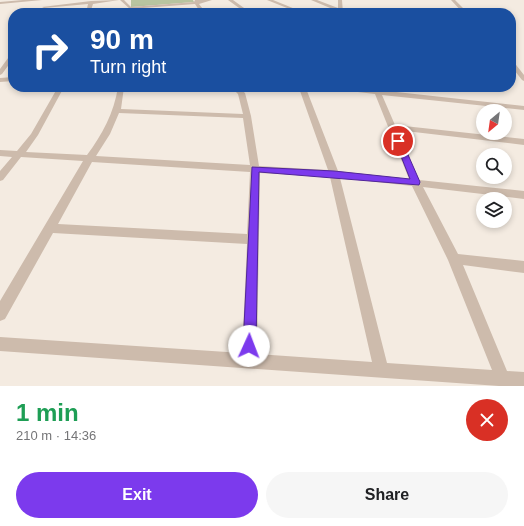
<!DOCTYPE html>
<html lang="en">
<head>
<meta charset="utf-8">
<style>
  :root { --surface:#fff; --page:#f6f6f6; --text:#202124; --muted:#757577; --accent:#7c3aed }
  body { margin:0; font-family:Helvetica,sans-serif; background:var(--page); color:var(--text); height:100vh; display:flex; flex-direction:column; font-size:15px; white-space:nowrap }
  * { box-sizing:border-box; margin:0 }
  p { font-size:13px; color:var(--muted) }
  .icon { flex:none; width:22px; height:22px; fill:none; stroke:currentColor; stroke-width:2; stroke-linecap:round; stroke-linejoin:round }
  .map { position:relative; height:386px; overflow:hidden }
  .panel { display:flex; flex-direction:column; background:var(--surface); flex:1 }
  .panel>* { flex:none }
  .guide { position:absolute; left:8px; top:8px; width:508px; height:84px; border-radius:16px; box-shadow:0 2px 6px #0003; background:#1a4fa0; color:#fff; overflow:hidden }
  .needle { width:26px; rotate:209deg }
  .controls { position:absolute; left:476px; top:104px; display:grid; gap:8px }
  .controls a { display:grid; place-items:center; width:36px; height:36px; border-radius:50%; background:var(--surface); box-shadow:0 2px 6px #0003; font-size:20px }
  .pin { position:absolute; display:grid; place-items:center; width:34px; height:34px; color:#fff; margin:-17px; border:2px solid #fff; border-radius:50%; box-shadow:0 1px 4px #0007 }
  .me { position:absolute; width:44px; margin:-22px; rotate:2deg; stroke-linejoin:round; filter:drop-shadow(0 0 3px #0008) }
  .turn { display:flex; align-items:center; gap:14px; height:84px; padding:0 16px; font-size:18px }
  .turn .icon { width:52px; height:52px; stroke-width:2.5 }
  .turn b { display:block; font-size:28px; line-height:34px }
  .round { display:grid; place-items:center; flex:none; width:42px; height:42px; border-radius:21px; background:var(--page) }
  .overview { display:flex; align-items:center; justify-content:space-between; height:68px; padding:0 16px }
  h1 { font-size:24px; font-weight:700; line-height:30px; color:#1e9e55 }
  .primary-button { display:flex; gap:8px; margin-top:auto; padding:8px 16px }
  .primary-button a { flex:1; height:46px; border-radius:24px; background:var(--accent); color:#fff; font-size:16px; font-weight:700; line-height:46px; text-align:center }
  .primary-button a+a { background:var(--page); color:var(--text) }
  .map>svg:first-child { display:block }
  .green { fill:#b8c4a0 }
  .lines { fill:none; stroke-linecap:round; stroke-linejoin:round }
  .minor { fill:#cdbbac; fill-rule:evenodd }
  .route { fill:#7c3aed; stroke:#51269a }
</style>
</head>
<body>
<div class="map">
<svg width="524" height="386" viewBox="0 0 524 386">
  <rect width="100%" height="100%" fill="#f4ebe1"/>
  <path class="green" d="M 131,0 L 193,0 L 194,2 L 131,7 Z"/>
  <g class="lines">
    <path class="minor" d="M 23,0 L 42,0 L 0,4 L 0,2 Z
      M 119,0 L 93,4 L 90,13 L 86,13 L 88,4 L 44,8 L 42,7 L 91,1 Z
      M 120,0 L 124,0 L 131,7 L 194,2 L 195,0 L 212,0 L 199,4 L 206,13 L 201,13 L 195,4 L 130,9 Z
      M 228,0 L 233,0 L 251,13 L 246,13 Z
      M 267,0 L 273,0 L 305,13 C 300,13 297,11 292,10 C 286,9 277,13 271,13 L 287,8 Z
      M 311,0 L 317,0 L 338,8 L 338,0 L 342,0 L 343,13 L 338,12 L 324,13 L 335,10 Z
      M 451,0 L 455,0 L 468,13 L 463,13 Z
      M 13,53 L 13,59 L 2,74 L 0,75 L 0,69 L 11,54 Z
      M 511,60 L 513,61 L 524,75 L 524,81 L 522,80 L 511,66 Z
      M 13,77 L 13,81 L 0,82 L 0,78 Z
      M 58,87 L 64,87 L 38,135 L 26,152 L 87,155 C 102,135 114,113 118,87 L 124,87 L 121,109 L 243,114 L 238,94 L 231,87 L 238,87 L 245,93 L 251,116 L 259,166 L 328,170 L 300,91 L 287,87 L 314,87 L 307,91 L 338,171 L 409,179 L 375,94 L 332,89 L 329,87 L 351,87 L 524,106 L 524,110 L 382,95 L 395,125 L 524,139 L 524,145 L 397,130 L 419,180 L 524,191 L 524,199 L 423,187 L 458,254 L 524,261 L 524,273 L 463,265 L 507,371 L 524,372 L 524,386 L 499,386 L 0,351 L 0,337 L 242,353 L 247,244 L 53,233 L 5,319 L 0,321 L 0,301 L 83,161 L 21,157 L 3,180 L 0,181 L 0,171 L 12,157 L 0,156 L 0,150 L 17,151 L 31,134 ZM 119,113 L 243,118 L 250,165 L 96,156 L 110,134 ZM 92,162 L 250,172 L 247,234 L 58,224 ZM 260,173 L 330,177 L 372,362 L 257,354 ZM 340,178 L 412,186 L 448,260 L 492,370 L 387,363 Z"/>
  </g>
  <path class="route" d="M 398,138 L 402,141 L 420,182 L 419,185 L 259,172 L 256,346 L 254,351 L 249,353 L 245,351 L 243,346 L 252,167 L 334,171 L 410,179 L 395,141 Z"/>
</svg>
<div class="controls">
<a><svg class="needle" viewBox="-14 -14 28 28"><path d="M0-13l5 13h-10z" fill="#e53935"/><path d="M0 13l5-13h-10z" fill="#757577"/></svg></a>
<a><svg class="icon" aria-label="search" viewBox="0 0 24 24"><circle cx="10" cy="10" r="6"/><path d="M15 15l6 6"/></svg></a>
<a><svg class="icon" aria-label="layers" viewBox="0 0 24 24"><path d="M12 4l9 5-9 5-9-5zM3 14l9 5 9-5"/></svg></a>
</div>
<div class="pin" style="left:398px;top:141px;background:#d93025"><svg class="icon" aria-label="arrive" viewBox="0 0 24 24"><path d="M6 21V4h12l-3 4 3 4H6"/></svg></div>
<svg class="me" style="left:249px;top:346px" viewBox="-20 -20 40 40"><circle r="19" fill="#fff"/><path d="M0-13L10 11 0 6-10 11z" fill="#7c3aed"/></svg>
<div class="guide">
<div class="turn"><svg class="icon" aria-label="right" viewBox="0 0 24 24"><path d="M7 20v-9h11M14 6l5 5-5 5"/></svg><div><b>90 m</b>Turn right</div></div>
</div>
</div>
<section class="panel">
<div class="overview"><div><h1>1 min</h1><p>210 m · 14:36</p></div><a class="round" style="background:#d93025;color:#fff"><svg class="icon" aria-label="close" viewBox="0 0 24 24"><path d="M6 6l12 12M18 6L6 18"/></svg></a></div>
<div class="primary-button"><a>Exit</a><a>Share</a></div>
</section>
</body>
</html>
